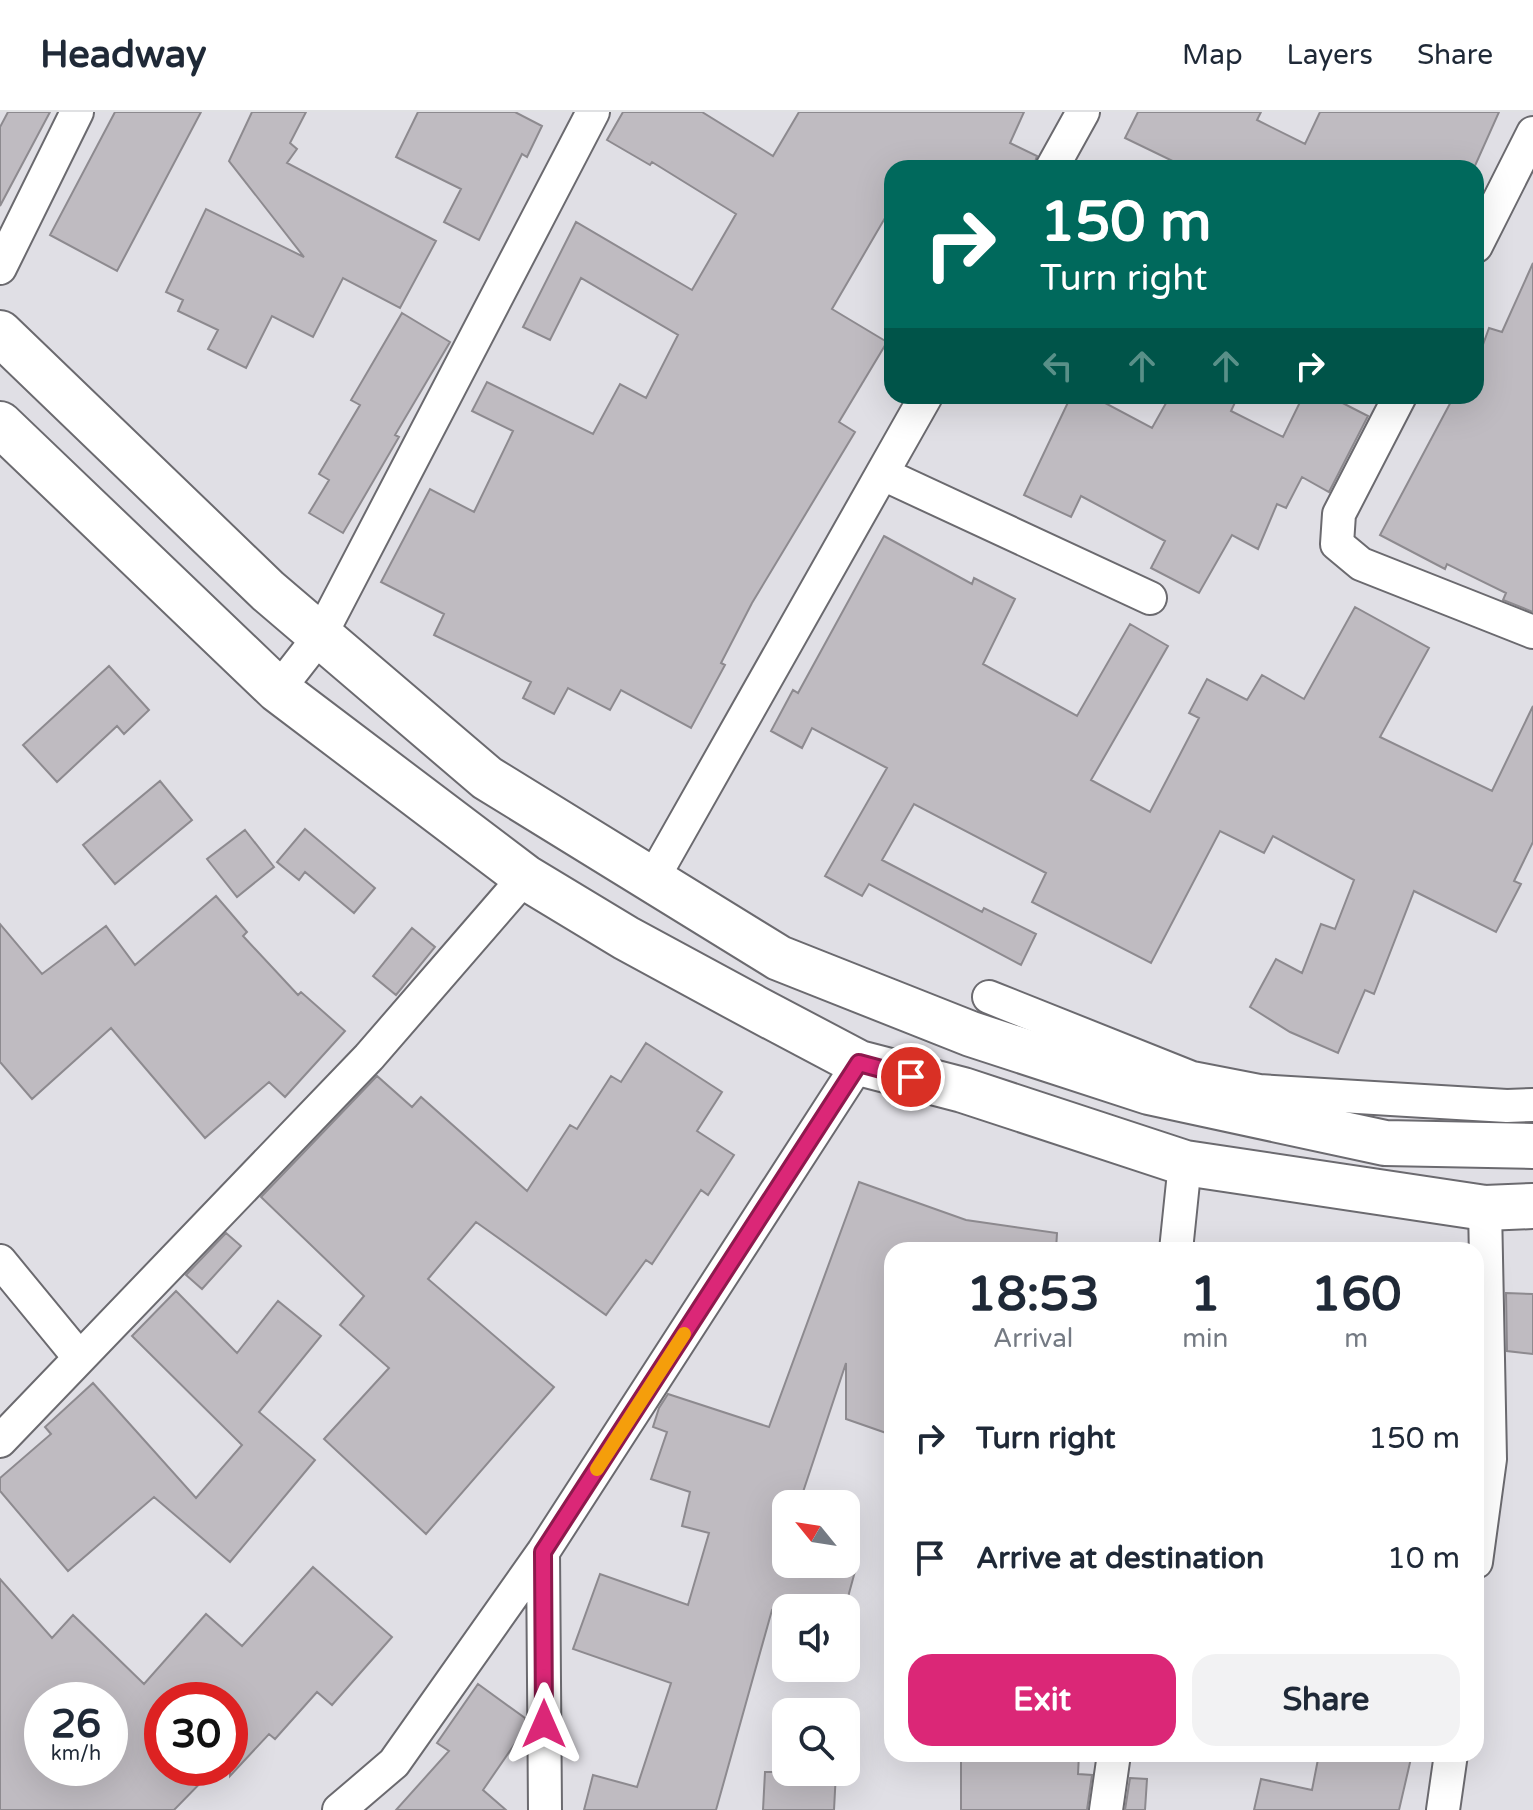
<!DOCTYPE html>
<html lang="en">
<head>
<meta charset="utf-8">
<style>
  :root { --surface:#fff; --page:#f2f2f3; --text:#1f2937; --muted:#747a83; --line:#e0e1e3; --accent:#db2777 }
  body { margin:0; font-family:"Varela Round",sans-serif; background:var(--page); color:var(--text); height:100vh; display:flex; flex-direction:column; font-size:30px; white-space:nowrap }
  * { box-sizing:border-box; margin:0 }
  p { font-size:26px; color:var(--muted) }
  .icon { flex:none; width:44px; height:44px; fill:none; stroke:currentColor; stroke-width:2; stroke-linecap:round; stroke-linejoin:round }
  .map { position:relative; flex:1; overflow:hidden }
  .drawer { position:absolute; left:884px; top:1130px; width:600px; height:520px; display:flex; flex-direction:column; background:var(--surface); border-radius:24px; box-shadow:0 8px 32px #0002 }
  .drawer>* { flex:none }
  .guide { position:absolute; left:884px; top:48px; width:600px; height:244px; border-radius:24px; box-shadow:0 8px 32px #0002; background:#00695c; color:#fff; overflow:hidden }
  .needle { width:52px; rotate:300deg }
  .tools { position:absolute; left:772px; top:1378px; display:grid; gap:16px }
  .tools a { display:grid; place-items:center; width:88px; height:88px; border-radius:16px; background:var(--surface); box-shadow:0 8px 32px #0002; font-size:40px }
  .speed { position:absolute; left:24px; top:1570px; display:flex; gap:16px; font-size:40px; font-weight:700; text-align:center }
  .speed>* { display:grid; place-content:center; width:104px; height:104px; border-radius:50%; background:var(--surface); box-shadow:0 8px 32px #0002; line-height:1 }
  .speed small { font-size:20px; font-weight:400 }
  .speed .limit { border:12px solid #d22; background:#fff; color:#111 }
  .pin { position:absolute; display:grid; place-items:center; width:68px; height:68px; color:#fff; margin:-34px; border:4px solid #fff; border-radius:50%; box-shadow:0 2px 8px #0007 }
  .me { position:absolute; width:88px; margin:-44px; rotate:0deg; stroke-linejoin:round; filter:drop-shadow(0 0 6px #0008) }
  .turn { display:flex; align-items:center; gap:28px; height:168px; padding:0 24px; font-size:36px }
  .turn .icon { width:104px; height:104px; stroke-width:2.5 }
  .turn b { display:block; font-size:56px; line-height:68px }
  .lanes { display:flex; align-items:center; height:76px; padding:0 24px; background:#0003; justify-content:center; gap:40px; direction:ltr }
  .lanes .off { opacity:.35 }
  .eta { display:flex; justify-content:space-evenly; align-items:center; height:136px; text-align:center }
  .eta b { font-size:48px; font-weight:700; line-height:56px }
  .primary-button { display:flex; gap:16px; margin-top:auto; padding:16px 24px }
  .primary-button a { flex:1; height:92px; border-radius:24px; background:var(--accent); color:#fff; font-size:32px; font-weight:700; line-height:92px; text-align:center }
  .primary-button a+a { background:var(--page); color:var(--text) }
  ul { padding:0; list-style:none }
  li { display:flex; align-items:center; gap:24px; height:120px; padding:0 24px }
  li div { flex:1 }
  li b { display:block; font-size:30px }
  li em { font-style:normal }
  header { display:flex; align-items:center; gap:48px; box-sizing:border-box; height:112px; padding:0 40px; background:var(--surface); border-bottom:2px solid var(--line) }
  header strong { font-size:38px }
  nav { display:flex; gap:44px; margin-inline-start:auto; font-size:28px }
  .map>svg:first-child { display:block }
  .building { fill:#bfbbc1; stroke:#8d8a8f; stroke-width:2; fill-rule:evenodd }
  .lines { fill:none; stroke-linecap:round; stroke-linejoin:round }
  .street-casing { stroke:#6b6a6f; stroke-width:36 }
  .secondary-casing { stroke:#6b6a6f; stroke-width:48 }
  .street { stroke:#fff; stroke-width:32 }
  .secondary { stroke:#fff; stroke-width:44 }
  .route-casing { stroke:#8e194d; stroke-width:20 }
  .route { stroke:#db2777; stroke-width:14 }
  .slow { stroke:#f59e0b; stroke-width:14 }
</style>
</head>
<body>
<header>
<strong>Headway</strong>
<nav><a>Map</a><a>Layers</a><a>Share</a></nav>
</header>
<div class="map">
<svg width="1533" height="1698" viewBox="0 0 1533 1698">
  <rect width="100%" height="100%" fill="#e0dfe5"/>
  <path class="building" d="M 8,0 L 50,0 L 0,94 L 0,15 Z
    M 115,0 L 201,0 L 117,159 L 50,123 Z
    M 252,0 L 306,0 L 290,31 L 297,37 L 287,51 L 436,129 L 400,196 L 343,166 L 313,225 L 272,204 L 246,256 L 208,237 L 218,218 L 178,199 L 183,188 L 166,180 L 206,97 L 304,145 L 229,49 Z
    M 418,0 L 515,0 L 542,14 L 527,45 L 522,42 L 479,128 L 444,110 L 461,77 L 396,45 Z
    M 623,0 L 702,0 L 773,44 L 799,0 L 1024,0 L 1010,31 L 1037,44 L 1033,56 L 892,56 L 892,94 L 832,197 L 887,230 L 839,310 L 855,320 L 752,491 L 721,551 L 725,553 L 691,616 L 621,578 L 610,598 L 568,576 L 554,602 L 523,586 L 531,570 L 434,523 L 444,502 L 381,470 L 430,377 L 474,400 L 513,319 L 472,299 L 487,270 L 593,322 L 620,272 L 646,286 L 678,223 L 581,166 L 550,228 L 523,215 L 576,110 L 692,178 L 736,102 L 652,50 L 650,53 L 607,28 Z
    M 1138,0 L 1261,0 L 1257,8 L 1305,32 L 1320,0 L 1499,0 L 1474,56 L 1187,56 L 1125,26 Z
    M 1533,151 L 1533,500 L 1503,488 L 1506,481 L 1447,452 L 1445,457 L 1380,423 L 1454,284 L 1476,284 L 1476,252 L 1489,216 L 1502,220 Z
    M 402,201 L 450,230 L 395,323 L 399,325 L 343,421 L 309,401 L 329,368 L 319,362 L 360,293 L 351,288 Z
    M 1071,284 L 1092,284 L 1152,316 L 1170,284 L 1238,284 L 1231,299 L 1283,325 L 1303,284 L 1329,284 L 1368,304 L 1329,380 L 1302,365 L 1286,396 L 1277,392 L 1258,437 L 1232,423 L 1199,481 L 1151,456 L 1165,429 L 1081,384 L 1071,405 L 1024,383 Z
    M 884,424 L 972,472 L 974,466 L 1015,487 L 983,552 L 1077,604 L 1130,512 L 1168,534 L 1091,668 L 1150,700 L 1199,606 L 1189,601 L 1207,567 L 1247,588 L 1262,563 L 1304,587 L 1355,495 L 1429,536 L 1380,625 L 1492,679 L 1533,594 L 1533,730 L 1514,769 L 1521,772 L 1496,820 L 1414,779 L 1374,882 L 1365,878 L 1338,941 L 1290,920 L 1250,895 L 1276,847 L 1302,861 L 1321,812 L 1335,817 L 1354,768 L 1273,724 L 1264,741 L 1220,719 L 1151,851 L 1032,790 L 1046,761 L 914,692 L 882,748 L 982,800 L 984,796 L 1036,822 L 1021,853 L 869,772 L 862,784 L 825,764 L 887,656 L 812,616 L 802,636 L 771,619 L 793,578 L 798,581 Z
    M 109,554 L 149,598 L 124,622 L 117,614 L 57,670 L 23,633 Z
    M 160,669 L 192,708 L 115,772 L 83,733 Z
    M 305,717 L 375,776 L 354,801 L 305,760 L 299,768 L 277,750 Z
    M 245,718 L 274,755 L 237,785 L 207,747 Z
    M 216,784 L 247,820 L 243,824 L 298,883 L 301,880 L 345,919 L 285,985 L 269,970 L 205,1026 L 111,916 L 32,987 L 0,950 L 0,812 L 42,862 L 106,814 L 135,853 Z
    M 412,816 L 435,835 L 396,883 L 373,864 Z
    M 646,931 L 722,980 L 697,1019 L 734,1043 L 708,1083 L 701,1078 L 652,1152 L 646,1148 L 606,1203 L 476,1110 L 428,1167 L 554,1275 L 426,1422 L 324,1327 L 389,1256 L 340,1213 L 364,1184 L 261,1085 L 377,964 L 412,995 L 421,985 L 527,1079 L 570,1013 L 577,1017 L 611,964 L 621,970 Z
    M 859,1070 L 966,1108 L 1057,1121 L 1056,1138 L 892,1138 L 892,1323 L 846,1307 L 846,1251 L 799,1392 L 786,1392 L 786,1452 L 857,1452 L 845,1496 L 786,1496 L 786,1502 L 772,1498 L 716,1698 L 584,1698 L 593,1663 L 637,1675 L 671,1571 L 573,1537 L 600,1462 L 688,1493 L 709,1421 L 682,1414 L 690,1380 L 651,1367 L 667,1320 L 653,1315 L 659,1296 L 668,1282 L 769,1315 Z
    M 226,1121 L 241,1134 L 202,1177 L 186,1163 Z
    M 176,1179 L 237,1241 L 278,1189 L 321,1224 L 259,1300 L 315,1348 L 230,1450 L 154,1385 L 68,1459 L 0,1379 L 0,1366 L 51,1322 L 45,1315 L 93,1271 L 196,1386 L 242,1333 L 132,1224 Z
    M 1506,1181 L 1533,1182 L 1533,1242 L 1507,1239 Z
    M 313,1455 L 392,1525 L 332,1593 L 317,1580 L 275,1627 L 269,1622 L 230,1664 L 230,1588 L 162,1588 L 162,1656 L 215,1656 L 174,1698 L 0,1698 L 0,1467 L 52,1526 L 73,1503 L 144,1572 L 206,1502 L 242,1534 ZM 42,1588 L 110,1588 L 110,1656 L 42,1656 Z
    M 478,1572 L 525,1606 L 525,1617 L 483,1678 L 506,1698 L 396,1698 L 449,1639 L 437,1631 Z
    M 961,1642 L 1079,1642 L 1078,1662 L 1092,1663 L 1087,1698 L 961,1698 Z
    M 1319,1642 L 1412,1642 L 1399,1698 L 1254,1698 L 1261,1667 L 1312,1678 Z
    M 765,1660 L 836,1660 L 834,1698 L 763,1698 Z
    M 1130,1666 L 1147,1667 L 1145,1698 L 1125,1698 Z"/>
  <g class="lines">
    <defs>
      <path id="street" d="M 1052,56 L 1083,0
        M 1476,134 L 1533,21
        M 0,156 L 77,0
        M 1400,284 L 1339,402 L 1337,432 L 1361,452 L 1533,520
        M 883,362 L 1150,486
        M 278,578 L 320,524 L 593,0
        M 652,768 L 926,284
        M 989,885 L 1192,966 L 1259,979 L 1507,994 L 1533,993
        M 1176,1138 L 1185,1051
        M 0,1149 L 79,1245
        M 0,1329 L 369,945 L 525,765
        M 543,1440 L 545,1698
        M 1476,1450 L 1490,1347 L 1485,1096
        M 339,1698 L 394,1651 L 543,1440 L 859,951
        M 1106,1698 L 1114,1642
        M 1443,1698 L 1451,1642"/>
      <path id="secondary" d="M 0,221 L 268,479 L 487,666 L 779,846 L 971,922 L 1149,980 L 1385,1031 L 1533,1034
        M 0,312 L 278,578 L 525,765 L 626,826 L 755,896 L 859,951 L 963,978 L 1185,1051 L 1485,1096 L 1533,1094"/>
    </defs>
    <use href="#street" class="street-casing"/>
    <use href="#secondary" class="secondary-casing"/>
    <use href="#street" class="street"/>
    <use href="#secondary" class="secondary"/>
  </g>
  <g class="lines">
    <defs>
      <path id="route" d="M 544,1612 L 543,1440 L 859,951 L 911,965"/>
    </defs>
    <use href="#route" class="route-casing"/>
    <use href="#route" class="route"/>
    <path class="slow" d="M 597,1357 L 684,1222"/>
  </g>
</svg>
<div class="tools">
<a><svg class="needle" viewBox="-14 -14 28 28"><path d="M0-13l5 13h-10z" fill="#e53935"/><path d="M0 13l5-13h-10z" fill="#747a83"/></svg></a>
<a><svg class="icon" aria-label="sound" viewBox="0 0 24 24"><path d="M4 9h4l5-4v14l-5-4H4zM17 9q2 3 0 6"/></svg></a>
<a><svg class="icon" aria-label="search" viewBox="0 0 24 24"><circle cx="10" cy="10" r="6"/><path d="M15 15l6 6"/></svg></a>
</div>
<div class="speed"><div>26<small>km/h</small></div><div class="limit">30</div></div>
<div class="pin" style="left:911px;top:965px;background:#d93025"><svg class="icon" aria-label="arrive" viewBox="0 0 24 24"><path d="M6 21V4h12l-3 4 3 4H6"/></svg></div>
<svg class="me" style="left:544px;top:1612px" viewBox="-20 -20 40 40"><path d="M0-17L14 15 0 8-14 15z" fill="#db2777" stroke="#fff" stroke-width="4"/></svg>
<div class="guide">
<div class="turn"><svg class="icon" aria-label="right" viewBox="0 0 24 24"><path d="M7 20v-9h11M14 6l5 5-5 5"/></svg><div><b>150 m</b>Turn right</div></div>
<div class="lanes"><svg class="icon off" aria-label="left" viewBox="0 0 24 24"><path d="M17 20v-9H6M10 6l-5 5 5 5"/></svg><svg class="icon off" aria-label="ahead" viewBox="0 0 24 24"><path d="M12 20V5M6 11l6-6 6 6"/></svg><svg class="icon off" aria-label="ahead" viewBox="0 0 24 24"><path d="M12 20V5M6 11l6-6 6 6"/></svg><svg class="icon" aria-label="right" viewBox="0 0 24 24"><path d="M7 20v-9h11M14 6l5 5-5 5"/></svg></div>
</div>
<section class="drawer">
<div class="eta">
<div><b>18:53</b><p>Arrival</p></div>
<div><b>1</b><p>min</p></div>
<div><b>160</b><p>m</p></div>
</div>
<ul>
<li><svg class="icon" aria-label="right" viewBox="0 0 24 24"><path d="M7 20v-9h11M14 6l5 5-5 5"/></svg><div><b>Turn right</b></div><em>150 m</em></li>
<li><svg class="icon" aria-label="arrive" viewBox="0 0 24 24"><path d="M6 21V4h12l-3 4 3 4H6"/></svg><div><b>Arrive at destination</b></div><em>10 m</em></li>
</ul>
<div class="primary-button"><a>Exit</a><a>Share</a></div>
</section>
</div>
</body>
</html>
